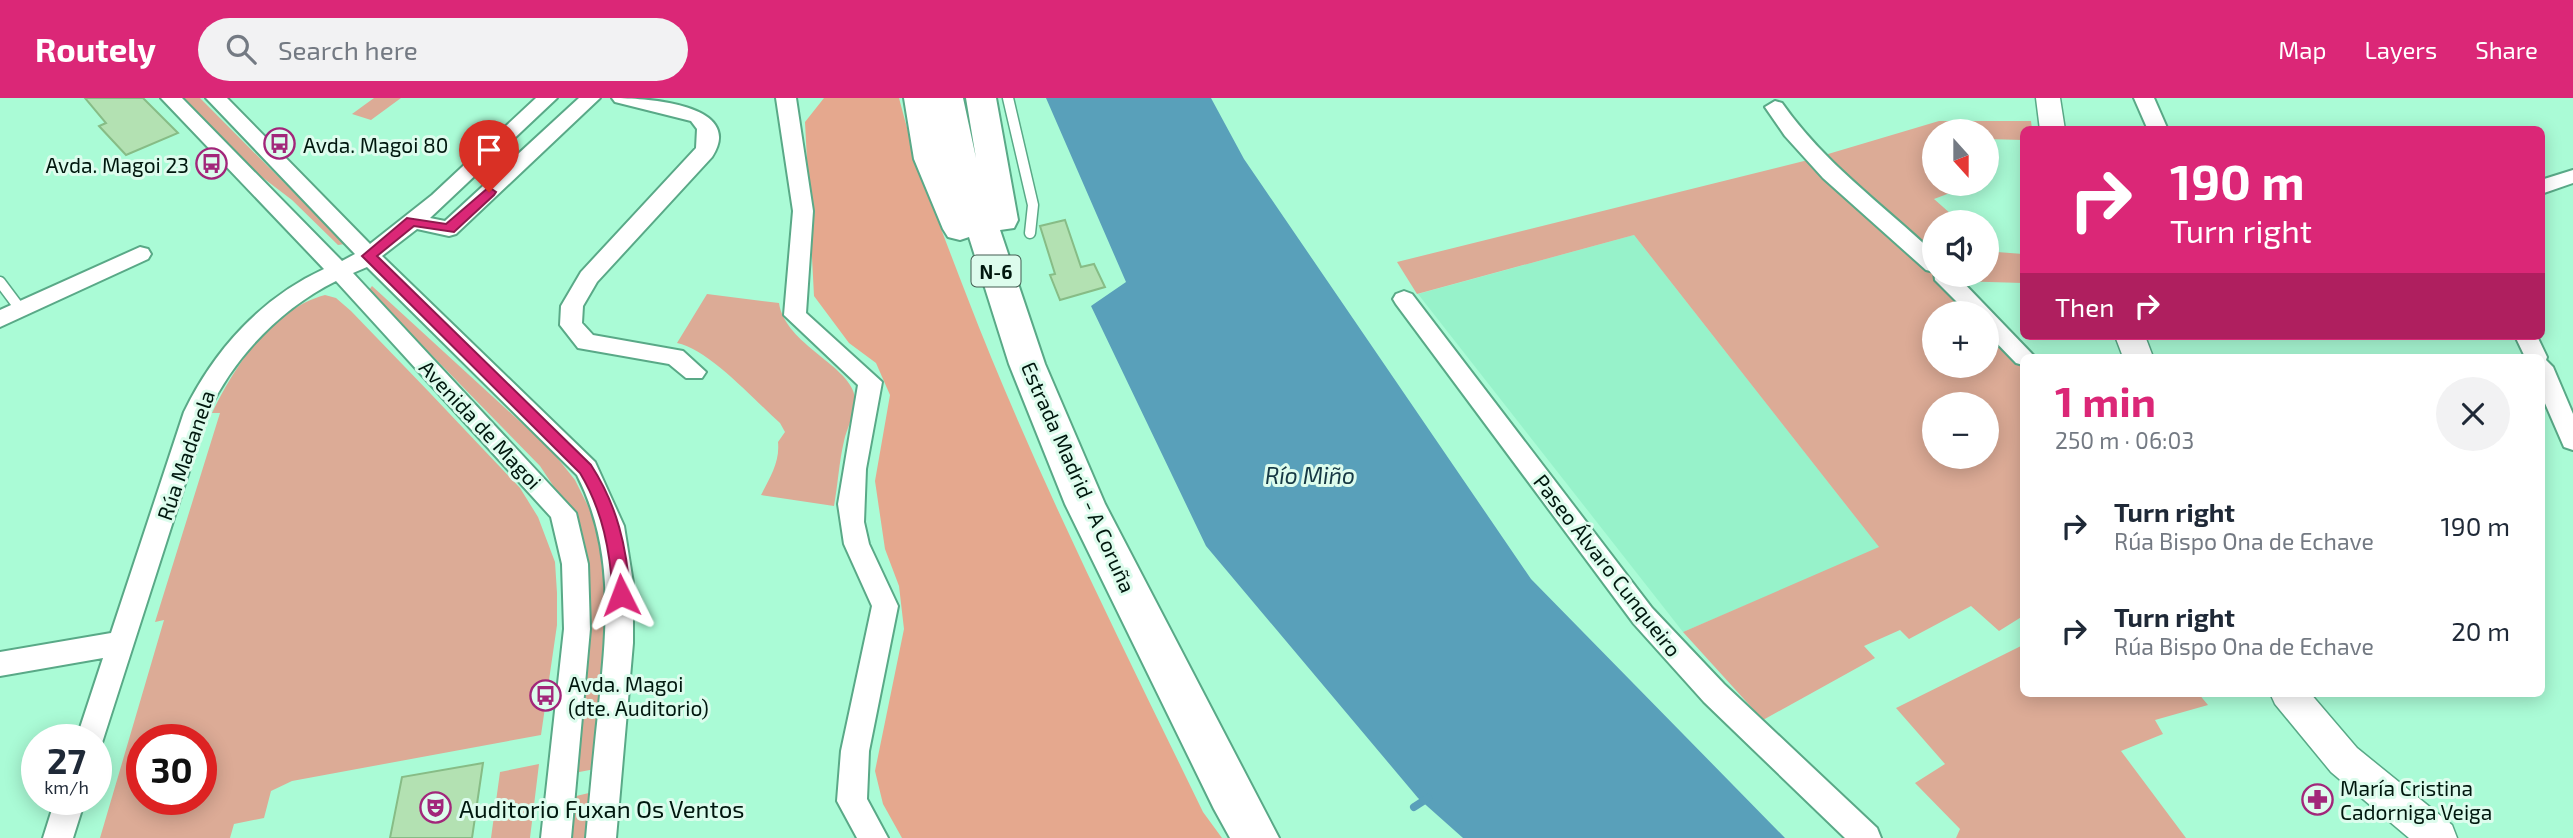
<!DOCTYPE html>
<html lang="en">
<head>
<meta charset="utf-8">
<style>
  :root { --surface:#fff; --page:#f2f2f3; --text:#1f2937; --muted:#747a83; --accent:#db2777 }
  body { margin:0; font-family:"Exo 2",sans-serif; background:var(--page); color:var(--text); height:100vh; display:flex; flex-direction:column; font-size:26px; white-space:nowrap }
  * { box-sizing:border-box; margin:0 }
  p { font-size:23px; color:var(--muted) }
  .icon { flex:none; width:38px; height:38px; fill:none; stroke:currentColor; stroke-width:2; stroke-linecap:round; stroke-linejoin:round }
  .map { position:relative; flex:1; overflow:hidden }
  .sheet { position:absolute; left:2020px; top:256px; width:525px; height:343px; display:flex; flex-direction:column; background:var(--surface); border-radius:10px; box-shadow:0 4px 18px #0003 }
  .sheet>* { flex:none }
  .hud { position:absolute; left:2020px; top:28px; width:525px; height:214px; border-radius:10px; box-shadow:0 4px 18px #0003; background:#db2777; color:#fff; overflow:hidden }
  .needle { width:46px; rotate:159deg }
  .controls { position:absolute; left:1922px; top:21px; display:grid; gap:14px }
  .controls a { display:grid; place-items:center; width:77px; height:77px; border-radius:50%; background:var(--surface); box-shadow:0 4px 18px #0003; font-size:35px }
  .speed { position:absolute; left:21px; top:626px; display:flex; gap:14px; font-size:35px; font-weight:700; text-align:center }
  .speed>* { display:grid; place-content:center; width:91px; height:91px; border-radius:50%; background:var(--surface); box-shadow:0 4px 18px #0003; line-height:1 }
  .speed small { font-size:18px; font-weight:400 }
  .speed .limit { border:10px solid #d22; background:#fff; color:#111 }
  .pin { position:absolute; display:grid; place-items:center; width:60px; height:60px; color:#fff; margin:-72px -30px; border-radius:50% 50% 50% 0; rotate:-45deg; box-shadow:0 0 7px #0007 }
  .pin .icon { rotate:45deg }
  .me { position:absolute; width:77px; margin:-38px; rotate:357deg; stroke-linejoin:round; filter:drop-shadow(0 0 5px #0008) }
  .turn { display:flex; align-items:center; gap:24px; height:147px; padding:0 35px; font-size:32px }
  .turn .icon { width:91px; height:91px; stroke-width:2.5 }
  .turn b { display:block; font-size:49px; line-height:60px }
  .then { display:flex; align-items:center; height:66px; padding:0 35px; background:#0003; gap:14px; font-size:26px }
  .round { display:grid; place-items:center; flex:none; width:74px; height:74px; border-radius:37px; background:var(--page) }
  .headline { display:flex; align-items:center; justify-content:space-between; height:119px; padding:0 35px }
  h1 { font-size:42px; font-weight:700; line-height:52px; color:var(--accent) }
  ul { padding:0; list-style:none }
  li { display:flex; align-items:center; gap:21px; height:105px; padding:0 35px }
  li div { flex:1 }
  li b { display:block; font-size:26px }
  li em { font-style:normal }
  header { display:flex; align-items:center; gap:42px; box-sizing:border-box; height:98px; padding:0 35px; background:var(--accent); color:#fff }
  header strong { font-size:33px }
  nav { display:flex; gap:38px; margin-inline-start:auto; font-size:24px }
  .search { width:490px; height:63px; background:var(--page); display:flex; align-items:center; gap:18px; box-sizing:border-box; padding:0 24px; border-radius:38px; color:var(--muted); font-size:26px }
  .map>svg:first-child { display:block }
  .built { fill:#97f2ca }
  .green { fill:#dcab96; fill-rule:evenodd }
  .forest { fill:#e5a88e }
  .water { fill:#59a0ba }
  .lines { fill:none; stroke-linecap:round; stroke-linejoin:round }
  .stream { stroke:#59a0ba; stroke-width:8 }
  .building { fill:#b3e1b2; stroke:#87bc86; stroke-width:2 }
  .service-casing { stroke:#59a987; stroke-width:13 }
  .minor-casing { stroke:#59a987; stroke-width:4 }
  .tertiary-casing { stroke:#59a987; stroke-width:3 }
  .trunk-casing { stroke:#59a987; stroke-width:4 }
  .service { stroke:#fff; stroke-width:10 }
  .minor { fill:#fff; fill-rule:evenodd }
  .tertiary { fill:#fff; fill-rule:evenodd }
  .trunk { fill:#fff; fill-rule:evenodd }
  .route { fill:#db2777; stroke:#8e194d; stroke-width:2 }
  .labels { text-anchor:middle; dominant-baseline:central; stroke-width:6; stroke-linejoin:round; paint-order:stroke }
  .shield { fill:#ddfced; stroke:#425c51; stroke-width:2 }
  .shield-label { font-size:19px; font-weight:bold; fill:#00170e }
  .poi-label { font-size:21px; fill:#00170e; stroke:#ddfced; text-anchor:start }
  .street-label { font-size:21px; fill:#00170e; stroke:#ddfced }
  .water-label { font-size:23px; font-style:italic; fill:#163844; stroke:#ddfced }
  .near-poi-label { font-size:24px; fill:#00170e; stroke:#ddfced; text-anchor:start }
</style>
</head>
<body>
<header>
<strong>Routely</strong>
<div class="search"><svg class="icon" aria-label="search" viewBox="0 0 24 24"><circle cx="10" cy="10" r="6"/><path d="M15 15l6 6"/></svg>Search here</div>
<nav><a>Map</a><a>Layers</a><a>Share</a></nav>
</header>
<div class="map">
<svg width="2573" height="740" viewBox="0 0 2573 740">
  <rect width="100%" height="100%" fill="#aafbd6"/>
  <path class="built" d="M 1634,137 L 1880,450 L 1683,534 L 1418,196 Z"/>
  <path class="green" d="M 181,0 L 200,0 L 345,146 L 338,147 L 292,102 L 245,66 Z
    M 374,0 L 401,0 L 371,22 L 352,16 Z
    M 1939,23 L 2031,23 L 2032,31 L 2023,32 L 2023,42 L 1986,41 L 1986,33 L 1934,33 L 1934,48 L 1929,50 L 1934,54 L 1934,86 L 1971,87 L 1934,101 L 1960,124 L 1934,124 L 1934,162 L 1818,59 Z
    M 1808,62 L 1910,152 L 1974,215 L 1934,215 L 1934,268 L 1986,268 L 1986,228 L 2023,267 L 2023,518 L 1999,533 L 1971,508 L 1909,541 L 1900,532 L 1864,548 L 1875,560 L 1763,622 L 1683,534 L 1879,449 L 1634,137 L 1417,196 L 1397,164 ZM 1934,306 L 1986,306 L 1986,359 L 1934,359 Z
    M 1986,138 L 1997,154 L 2023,156 L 2023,185 L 1955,183 L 1949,177 L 1986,177 Z
    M 372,188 L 551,352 L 575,382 L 596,424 L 609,473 L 608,523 L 595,671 L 574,675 L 590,505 L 585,461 L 576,422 L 540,368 L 372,196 L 369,192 Z
    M 707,196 L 779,205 C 785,247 852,268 855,300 C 856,315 847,329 844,343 C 839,364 838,386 834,408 L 761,397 C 770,379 780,364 778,344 L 785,334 L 780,325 C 755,303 709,251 677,245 Z
    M 325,197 L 336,200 L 351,213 L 430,295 L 520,390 L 538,419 L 555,464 L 557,495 L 557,527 L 541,637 L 292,683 L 271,693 L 264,720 L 234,726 L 230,740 L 100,740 L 164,522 L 155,524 L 220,315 L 212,315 C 235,268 270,212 325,197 ZM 142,642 L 201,642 L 201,702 L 142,702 Z
    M 2023,547 L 2023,595 L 2198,595 L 2208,607 L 2155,622 L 2163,636 L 2121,653 L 2186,740 L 1956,740 L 1960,731 L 1915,685 L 1945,666 L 1896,610 Z
    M 539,666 L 530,740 L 491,740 L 500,674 Z
    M 593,694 L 589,740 L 568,740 L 572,699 Z"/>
  <path class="forest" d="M 824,0 L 899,0 C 916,68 941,131 966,196 C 1034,373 1120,543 1203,714 L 1222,740 L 902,740 L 883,706 L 875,673 L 904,531 L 899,488 L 885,451 L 875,383 L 890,297 L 876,265 L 849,245 L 814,198 L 805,24 Z"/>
  <path class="water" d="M 1046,0 L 1211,0 L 1244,61 L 1531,481 L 1785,740 L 1463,740 L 1418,700 L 1206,448 L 1091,208 L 1126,184 Z"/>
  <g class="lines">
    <path class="stream" d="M 1414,709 L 1428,700"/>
  </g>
  <path class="building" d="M 85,0 L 143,0 L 178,35 L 126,57 L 99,28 L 106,25 Z
    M 1065,122 L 1081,169 L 1094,166 L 1105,189 L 1060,202 L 1050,177 L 1055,176 L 1040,128 Z
    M 483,665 L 472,740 L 390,740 L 402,679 Z"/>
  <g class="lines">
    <defs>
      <path id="service" d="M 1008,0 L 1033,107 L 1030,135
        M 0,184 L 21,212"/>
      <path id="minor" d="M 161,0 L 182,0 L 342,163 L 355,156 L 206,0 L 227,0 L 370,146 L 432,97 L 536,0 L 557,0 L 430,120 L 445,123 L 579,0 L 600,0 L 456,136 L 449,138 L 417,131 L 382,158 L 595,364 L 624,428 L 633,485 L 633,545 L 616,740 L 586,740 C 590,696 594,651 599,607 C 607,527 615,452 577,377 L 367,169 L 353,175 L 576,415 L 588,466 L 590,531 L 571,740 L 541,740 L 564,531 L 562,466 L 551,419 L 336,183 C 280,211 235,258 208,314 L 100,651 L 96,652 L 96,642 L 76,642 L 103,560 L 0,578 L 0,554 L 111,535 L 184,314 C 214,252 261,200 324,171 Z
        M 612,0 C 642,0 747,5 712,59 L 597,184 L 583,208 L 582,225 L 593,237 L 683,253 L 706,274 L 702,280 L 686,280 L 669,266 L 578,250 L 560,227 L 561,208 L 581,174 L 696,50 L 697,31 L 691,23 L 615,4 Z
        M 776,0 L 796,0 L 813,113 L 806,215 L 882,284 L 866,371 L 864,424 L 869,446 L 898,508 L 869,653 L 867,701 L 888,740 L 857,740 L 837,703 L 841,653 L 872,508 L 844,446 L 838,406 L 858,287 L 784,217 L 793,113 Z
        M 2134,0 L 2154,0 L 2168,32 L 2148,32 Z
        M 1775,3 L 1782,5 C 1824,65 1881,105 1934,155 L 1934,174 L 1926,172 L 1823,80 L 1785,38 L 1765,9 Z
        M 2573,72 L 2573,85 L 2541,96 L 2541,82 Z
        M 140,149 L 148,151 L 151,156 L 148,161 L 0,229 L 0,212 Z
        M 1934,174 L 1956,177 L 2035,259 L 2023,259 L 2023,267 L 2016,265 L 1986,234 L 1986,215 L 1968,215 L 1935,182 Z
        M 1404,193 L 1412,196 L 1652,510 L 1724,586 L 1877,730 L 1881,740 L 1845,740 L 1704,604 L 1634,526 L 1396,206 L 1393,201 L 1396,196 Z
        M 2515,238 L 2537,238 L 2547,259 L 2546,262 L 2553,269 L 2573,316 L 2573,352 L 2564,349 L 2541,296 L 2541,259 L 2525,259 Z
        M 55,702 L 85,702 L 73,740 L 43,740 Z"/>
      <path id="tertiary" d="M 2036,0 L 2060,0 L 2065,32 L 2040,32 Z
        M 2115,238 L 2145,238 L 2153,259 L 2123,259 Z
        M 2270,595 L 2310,595 L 2357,650 L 2452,727 L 2457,740 L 2409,740 L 2331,674 L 2275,606 Z"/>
      <path id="trunk" d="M 904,0 L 963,0 L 976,60 L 966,0 L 996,0 L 1018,122 L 1014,130 L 1000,132 L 1045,266 L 1105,406 L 1279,740 L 1230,740 L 1214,711 L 1065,406 L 1009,266 L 969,139 L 960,142 L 948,139 L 943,131 L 914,61 Z"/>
    </defs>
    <use href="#service" class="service-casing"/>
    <use href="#minor" class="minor-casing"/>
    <use href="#tertiary" class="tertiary-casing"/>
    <use href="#trunk" class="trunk-casing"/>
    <use href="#service" class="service"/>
    <use href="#minor" class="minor"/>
    <use href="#tertiary" class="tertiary"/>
    <use href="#trunk" class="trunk"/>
  </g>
  <path class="route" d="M 489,89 L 496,94 L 494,97 L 454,134 L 414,128 L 377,158 L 591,367 C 617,407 627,449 630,497 L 621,504 L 613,497 C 610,453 603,413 580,375 L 362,158 L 407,120 L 446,126 Z"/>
  <defs>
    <symbol id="bus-ring" viewBox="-11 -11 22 22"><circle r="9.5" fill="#ddfced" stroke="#a2267a" stroke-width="1.5"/><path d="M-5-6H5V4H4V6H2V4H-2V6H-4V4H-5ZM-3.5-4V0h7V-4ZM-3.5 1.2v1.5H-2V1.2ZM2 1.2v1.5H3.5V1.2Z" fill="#a2267a"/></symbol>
    <symbol id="pharmacy-ring" viewBox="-11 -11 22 22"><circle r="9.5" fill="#ddfced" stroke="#a2267a" stroke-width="1.5"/><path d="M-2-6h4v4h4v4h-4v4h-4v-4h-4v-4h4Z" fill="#a2267a"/></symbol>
    <symbol id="theatre-ring" viewBox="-11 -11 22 22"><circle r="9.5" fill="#ddfced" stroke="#a2267a" stroke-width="1.5"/><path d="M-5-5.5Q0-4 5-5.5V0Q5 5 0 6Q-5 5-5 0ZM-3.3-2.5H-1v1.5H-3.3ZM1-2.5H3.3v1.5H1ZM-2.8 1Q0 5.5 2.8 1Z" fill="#a2267a"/></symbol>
  </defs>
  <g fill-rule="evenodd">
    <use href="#bus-ring" x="262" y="28" width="35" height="35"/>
    <use href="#bus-ring" x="194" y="48" width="35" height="35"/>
    <use href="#bus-ring" x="528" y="580" width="35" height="35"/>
    <use href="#pharmacy-ring" x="2300" y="684" width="35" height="35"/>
    <use href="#theatre-ring" x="418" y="692" width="35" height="35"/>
  </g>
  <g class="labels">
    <rect class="shield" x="971.5" y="157.5" width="49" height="31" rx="5"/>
    <g class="shield-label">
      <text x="996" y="173">N-6</text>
    </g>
    <g class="poi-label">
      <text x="303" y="46">Avda. Magoi 80</text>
      <text x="189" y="66" text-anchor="end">Avda. Magoi 23</text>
      <text x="568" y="585">Avda. Magoi<tspan x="568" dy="24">(dte. Auditorio)</tspan></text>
      <text x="2340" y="689">María Cristina<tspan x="2340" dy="24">Cadorniga Veiga</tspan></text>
    </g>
    <g class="street-label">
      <text transform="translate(481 326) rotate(47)">Avenida de Magoi</text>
      <text transform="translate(185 357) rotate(-71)">Rúa Madanela</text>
      <text transform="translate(1079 379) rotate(66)">Estrada Madrid - A Coruña</text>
      <text transform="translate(1608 467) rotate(52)">Paseo Álvaro Cunqueiro</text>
    </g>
    <g class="water-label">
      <text x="1310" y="377">Río Miño</text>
    </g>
    <g class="near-poi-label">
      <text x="459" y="710">Auditorio Fuxan Os Ventos</text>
    </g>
  </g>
</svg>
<div class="controls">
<a><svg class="needle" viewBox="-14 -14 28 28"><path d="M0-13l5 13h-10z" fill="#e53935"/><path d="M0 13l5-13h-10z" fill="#747a83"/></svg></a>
<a><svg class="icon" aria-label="sound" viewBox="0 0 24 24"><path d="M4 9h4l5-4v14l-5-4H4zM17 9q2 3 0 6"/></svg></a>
<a>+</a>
<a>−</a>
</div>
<div class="speed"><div>27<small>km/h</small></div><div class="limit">30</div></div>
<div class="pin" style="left:489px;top:94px;background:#d93025"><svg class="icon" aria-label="arrive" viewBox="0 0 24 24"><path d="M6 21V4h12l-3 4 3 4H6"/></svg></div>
<svg class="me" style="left:621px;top:497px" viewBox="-20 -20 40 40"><path d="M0-17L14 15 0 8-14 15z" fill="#db2777" stroke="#fff" stroke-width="4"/></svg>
<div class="hud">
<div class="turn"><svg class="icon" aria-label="right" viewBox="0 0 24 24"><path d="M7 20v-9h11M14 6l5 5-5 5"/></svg><div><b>190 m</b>Turn right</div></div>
<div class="then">Then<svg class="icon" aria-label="right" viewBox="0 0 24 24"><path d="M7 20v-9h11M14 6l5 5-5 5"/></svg></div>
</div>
<section class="sheet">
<div class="headline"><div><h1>1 min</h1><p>250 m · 06:03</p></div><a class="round"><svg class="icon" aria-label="close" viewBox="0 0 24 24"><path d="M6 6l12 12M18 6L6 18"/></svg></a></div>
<ul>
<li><svg class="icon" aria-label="right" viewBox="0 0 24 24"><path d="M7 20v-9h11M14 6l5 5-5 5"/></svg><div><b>Turn right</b><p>Rúa Bispo Ona de Echave</p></div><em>190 m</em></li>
<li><svg class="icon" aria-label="right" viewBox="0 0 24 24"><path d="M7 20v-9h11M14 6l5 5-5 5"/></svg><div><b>Turn right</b><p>Rúa Bispo Ona de Echave</p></div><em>20 m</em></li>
</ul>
</section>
</div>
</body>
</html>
